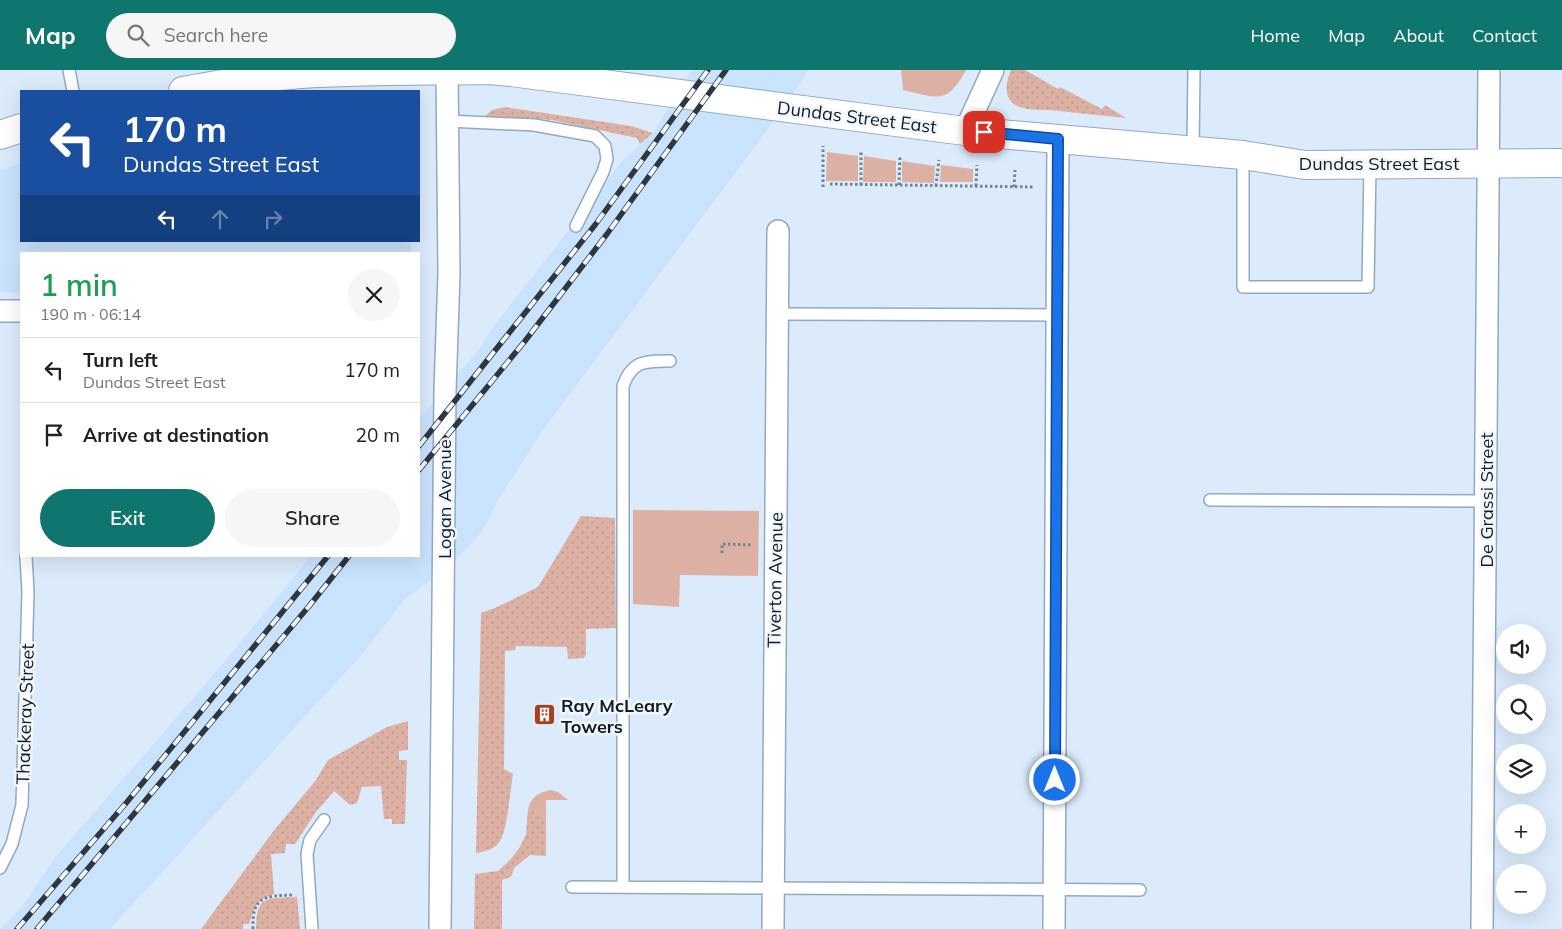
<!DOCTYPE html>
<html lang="en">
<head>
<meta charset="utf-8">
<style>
  :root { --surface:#fff; --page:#f6f6f6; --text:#202124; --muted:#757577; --line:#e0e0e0; --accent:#0f766e }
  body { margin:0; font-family:Mulish,sans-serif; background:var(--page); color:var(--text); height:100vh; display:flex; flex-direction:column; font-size:19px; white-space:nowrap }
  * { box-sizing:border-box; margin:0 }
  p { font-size:16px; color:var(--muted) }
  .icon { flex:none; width:28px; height:28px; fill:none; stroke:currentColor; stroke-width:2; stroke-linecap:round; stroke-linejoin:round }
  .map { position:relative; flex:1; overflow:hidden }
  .sheet { position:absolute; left:20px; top:182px; width:400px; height:305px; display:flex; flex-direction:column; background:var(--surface); border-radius:0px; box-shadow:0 5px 20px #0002 }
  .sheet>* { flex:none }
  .banner { position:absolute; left:20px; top:20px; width:400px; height:152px; border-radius:0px; box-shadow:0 5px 20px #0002; background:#1a4fa0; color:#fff; overflow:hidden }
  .controls { position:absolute; left:1496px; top:554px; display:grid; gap:10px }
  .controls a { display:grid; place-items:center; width:50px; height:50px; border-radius:50%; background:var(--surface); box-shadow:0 5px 20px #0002; font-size:25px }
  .pin { position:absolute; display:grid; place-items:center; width:42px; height:42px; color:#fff; margin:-21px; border-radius:10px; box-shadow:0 2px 8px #0006 }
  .me { position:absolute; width:55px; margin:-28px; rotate:0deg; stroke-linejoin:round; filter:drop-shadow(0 0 4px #0008) }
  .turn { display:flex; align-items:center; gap:18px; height:105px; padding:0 20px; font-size:22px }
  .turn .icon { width:65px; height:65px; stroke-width:2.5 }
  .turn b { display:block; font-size:35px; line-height:42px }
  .lanes { display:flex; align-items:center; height:48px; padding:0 20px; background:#0003; justify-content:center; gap:25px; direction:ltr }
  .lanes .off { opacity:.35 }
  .round { display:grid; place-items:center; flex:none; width:52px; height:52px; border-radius:26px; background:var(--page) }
  .summary { display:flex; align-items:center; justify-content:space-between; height:85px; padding:0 20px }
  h1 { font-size:30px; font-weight:600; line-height:38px; color:#1e9e55 }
  .button { display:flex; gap:10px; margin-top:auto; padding:10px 20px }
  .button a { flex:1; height:58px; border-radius:30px; background:var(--accent); color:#fff; font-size:20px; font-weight:600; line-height:58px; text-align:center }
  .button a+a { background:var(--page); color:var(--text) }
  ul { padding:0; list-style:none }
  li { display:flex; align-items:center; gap:15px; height:65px; padding:0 20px; border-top:1px solid var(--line) }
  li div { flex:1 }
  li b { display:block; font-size:19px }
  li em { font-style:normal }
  header { display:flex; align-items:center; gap:30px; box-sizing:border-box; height:70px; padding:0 25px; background:var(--accent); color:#fff }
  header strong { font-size:24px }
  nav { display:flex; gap:28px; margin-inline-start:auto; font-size:18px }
  .search { width:350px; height:45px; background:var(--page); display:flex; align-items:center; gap:12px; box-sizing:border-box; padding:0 18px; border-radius:28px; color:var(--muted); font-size:19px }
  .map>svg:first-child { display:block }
  .built { fill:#cae3fd }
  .grass { fill:url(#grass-dots) }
  .green { fill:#dcb1a4 }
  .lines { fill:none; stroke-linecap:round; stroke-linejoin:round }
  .lane-casing { stroke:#91a9c3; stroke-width:14 }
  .street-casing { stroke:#91a9c3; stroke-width:24 }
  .secondary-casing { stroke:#91a9c3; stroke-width:30 }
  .path { stroke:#75828f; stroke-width:3; stroke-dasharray:2.5 2.5; stroke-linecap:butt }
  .lane { stroke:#fff; stroke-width:11 }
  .street { stroke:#fff; stroke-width:21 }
  .secondary { stroke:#fff; stroke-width:28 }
  .rail-casing { stroke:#2d3741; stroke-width:5.5 }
  .rail { stroke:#f1f7fc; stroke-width:4; stroke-dasharray:11; stroke-linecap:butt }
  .route-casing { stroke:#114b97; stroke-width:12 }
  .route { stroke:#1a73e8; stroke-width:9 }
  .labels { text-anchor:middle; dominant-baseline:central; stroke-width:5; stroke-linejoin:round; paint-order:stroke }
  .street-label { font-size:18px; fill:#131c26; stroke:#f1f7fc }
  .poi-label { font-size:18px; font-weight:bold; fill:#131c26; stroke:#f1f7fc; text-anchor:start }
</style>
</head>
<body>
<header>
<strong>Map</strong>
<div class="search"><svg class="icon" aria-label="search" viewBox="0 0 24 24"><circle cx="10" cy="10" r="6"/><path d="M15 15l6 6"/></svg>Search here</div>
<nav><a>Home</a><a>Map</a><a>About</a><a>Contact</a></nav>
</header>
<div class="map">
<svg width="1562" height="859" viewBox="0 0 1562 859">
  <defs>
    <pattern id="grass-dots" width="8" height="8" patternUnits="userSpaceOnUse" patternTransform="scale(1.25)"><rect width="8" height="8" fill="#dcb1a4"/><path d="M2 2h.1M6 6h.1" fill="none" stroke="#bc988d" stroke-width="1.8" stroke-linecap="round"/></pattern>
  </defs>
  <rect width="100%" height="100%" fill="#dbebfb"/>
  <path class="built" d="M 692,0 L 809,0 L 757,74 L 546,356 L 498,430 L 481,463 L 446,500 L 405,529 L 363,583 L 110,859 L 0,859 L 22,837 L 53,790 L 226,590 L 311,486 L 419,486 L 419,349 L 477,282 L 492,258 L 625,88 L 653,63 Z
    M 21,93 L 21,171 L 411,171 L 411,184 L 21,184 L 21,223 L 0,222 L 0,100 Z"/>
  <path class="grass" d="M 1011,0 L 1025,0 L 1058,19 L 1060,17 L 1102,39 L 1105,35 L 1126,48 C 1100,45 1075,43 1049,40 C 1040,40 1024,40 1015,35 C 1003,27 1006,11 1011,0 Z
    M 505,37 L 631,56 L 653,63 L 640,74 L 637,68 L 552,50 L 485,46 L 492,40 Z
    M 581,446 L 615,448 L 616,558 L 586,559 L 586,584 L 584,588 L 568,589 L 567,577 L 516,576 L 515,580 L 505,581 L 504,699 L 513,704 C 510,721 508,757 500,771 C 496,779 484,782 476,783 L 481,543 L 495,538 L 538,517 Z
    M 408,651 L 408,680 L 399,681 L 399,690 L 407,690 L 405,754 L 392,754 L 392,749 L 384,749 L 381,716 L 362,717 L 357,733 L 350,735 L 334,721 L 316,742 L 295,774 L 286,774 L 285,783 L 271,784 L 274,823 C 270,827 264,827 260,831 C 254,836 252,847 249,854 L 243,854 L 243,859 L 201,859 L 272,763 L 316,710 L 328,690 L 387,657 Z
    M 528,739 L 546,748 L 546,786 L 530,785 L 514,798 L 511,807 L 502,810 L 502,859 L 474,859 L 475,804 L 498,801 L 511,789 L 520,777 L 526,764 Z
    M 297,827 L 300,859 L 256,859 C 256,824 268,829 297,827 Z"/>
  <path class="green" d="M 901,0 L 966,0 C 947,35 938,28 903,20 Z
    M 827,82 L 858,86 L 858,111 L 826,111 Z
    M 864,86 L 896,91 L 896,112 L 863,112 Z
    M 902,91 L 935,96 L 934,113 L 902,112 Z
    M 941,95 L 973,99 L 973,112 L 940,112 Z
    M 633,440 L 759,441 L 758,506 L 680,505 L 679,537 L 633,534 Z
    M 550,720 L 558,722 L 568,730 L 546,730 L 546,748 L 528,739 C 532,726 538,723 550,720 Z"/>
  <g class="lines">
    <defs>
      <path id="lane" d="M 69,0 L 73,21
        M 448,51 L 534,55 L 595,66 L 605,76 L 607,89 L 603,102 L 576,156
        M 1193,80 L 1194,0
        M 1243,86 L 1243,217 L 1368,217 L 1370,95
        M 778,244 L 1057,245
        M 1210,430 L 1486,431
        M 0,798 L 12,774 L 22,735 L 28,522 L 26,486
        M 623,816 L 623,316 C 632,290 646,291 670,291
        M 572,817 L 1140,820
        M 312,859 L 307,784 L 310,770 L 324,750"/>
      <path id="street" d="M 965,61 L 993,0
        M 0,241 L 21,241
        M 440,859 L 445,321 L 449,203 L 447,0
        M 773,859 L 778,161
        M 1054,859 L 1058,69
        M 1482,859 L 1489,0"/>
      <path id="secondary" d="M 183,21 C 222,14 261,7 301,4 C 363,0 426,1 489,0 L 511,2 L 965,61 L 1243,85 L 1305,95 L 1562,93
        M 0,65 L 21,58"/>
    </defs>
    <use href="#lane" class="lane-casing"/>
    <use href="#street" class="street-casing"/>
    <use href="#secondary" class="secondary-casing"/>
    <path class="path" d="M 830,114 L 1034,117
      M 861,115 L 861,81
      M 899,115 L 900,85
      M 936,116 L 939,90
      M 976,116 L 977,95
      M 823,117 L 823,76
      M 1014,117 L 1015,100
      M 722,483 L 722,474 L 753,475
      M 253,859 C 252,827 263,826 292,825"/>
    <use href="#lane" class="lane"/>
    <use href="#street" class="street"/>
    <use href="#secondary" class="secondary"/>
    <defs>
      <path id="rail" d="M 419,376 L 595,155 L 708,0
        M 419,400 L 525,271 L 607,164 L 726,0
        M 17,859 L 127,732 L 328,486
        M 37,859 L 310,535 L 349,486"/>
    </defs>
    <use href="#rail" class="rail-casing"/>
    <use href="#rail" class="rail"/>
  </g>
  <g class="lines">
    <defs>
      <path id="route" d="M 984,62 L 1058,69 L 1055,710"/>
    </defs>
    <use href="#route" class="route-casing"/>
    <use href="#route" class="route"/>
  </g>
  <defs>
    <symbol id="building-square" viewBox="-11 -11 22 22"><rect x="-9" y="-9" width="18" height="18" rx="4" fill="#a84021" stroke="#f1f7fc"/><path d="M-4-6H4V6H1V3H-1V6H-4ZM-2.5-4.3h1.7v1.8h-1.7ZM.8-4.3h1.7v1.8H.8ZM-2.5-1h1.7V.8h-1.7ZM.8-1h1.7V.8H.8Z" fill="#fff"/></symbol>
  </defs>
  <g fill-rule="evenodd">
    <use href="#building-square" x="532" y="632" width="25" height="25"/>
  </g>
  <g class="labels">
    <g class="street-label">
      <text transform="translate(857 47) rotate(7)">Dundas Street East</text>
      <text x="1379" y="93">Dundas Street East</text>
      <text transform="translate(444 429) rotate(-90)">Logan Avenue</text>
      <text transform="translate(1486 430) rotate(-90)">De Grassi Street</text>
      <text transform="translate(775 510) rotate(-89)">Tiverton Avenue</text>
      <text transform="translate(25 644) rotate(-88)">Thackeray Street</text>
    </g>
    <g class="poi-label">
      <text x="561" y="635">Ray McLeary<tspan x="561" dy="21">Towers</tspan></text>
    </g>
  </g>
</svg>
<div class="controls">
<a><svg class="icon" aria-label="sound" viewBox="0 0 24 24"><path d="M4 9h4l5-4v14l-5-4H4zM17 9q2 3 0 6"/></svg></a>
<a><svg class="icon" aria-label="search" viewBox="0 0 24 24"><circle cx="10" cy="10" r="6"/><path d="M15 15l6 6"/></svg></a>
<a><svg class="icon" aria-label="layers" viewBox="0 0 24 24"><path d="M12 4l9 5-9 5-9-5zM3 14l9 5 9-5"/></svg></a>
<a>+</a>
<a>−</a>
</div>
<div class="pin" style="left:984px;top:62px;background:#d93025"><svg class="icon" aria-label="arrive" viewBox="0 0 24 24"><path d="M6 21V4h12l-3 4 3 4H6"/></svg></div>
<svg class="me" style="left:1055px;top:710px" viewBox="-20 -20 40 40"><circle r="17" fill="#1a73e8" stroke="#fff" stroke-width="3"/><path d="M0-11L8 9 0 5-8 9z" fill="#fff"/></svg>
<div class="banner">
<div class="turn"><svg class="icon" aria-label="left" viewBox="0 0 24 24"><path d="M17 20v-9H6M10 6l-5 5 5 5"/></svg><div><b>170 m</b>Dundas Street East</div></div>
<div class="lanes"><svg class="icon" aria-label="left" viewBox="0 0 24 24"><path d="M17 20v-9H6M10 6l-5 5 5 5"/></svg><svg class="icon off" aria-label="ahead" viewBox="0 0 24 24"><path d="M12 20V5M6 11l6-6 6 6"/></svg><svg class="icon off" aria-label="right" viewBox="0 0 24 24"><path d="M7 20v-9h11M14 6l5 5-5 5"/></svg></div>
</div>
<section class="sheet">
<div class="summary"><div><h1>1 min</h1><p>190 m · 06:14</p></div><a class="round"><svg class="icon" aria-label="close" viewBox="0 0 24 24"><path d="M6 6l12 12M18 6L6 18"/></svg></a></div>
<ul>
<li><svg class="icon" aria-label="left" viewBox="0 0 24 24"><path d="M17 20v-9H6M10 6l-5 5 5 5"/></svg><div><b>Turn left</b><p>Dundas Street East</p></div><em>170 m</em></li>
<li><svg class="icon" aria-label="arrive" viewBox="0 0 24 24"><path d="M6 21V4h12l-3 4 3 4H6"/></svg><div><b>Arrive at destination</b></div><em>20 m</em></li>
</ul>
<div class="button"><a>Exit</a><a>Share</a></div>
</section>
</div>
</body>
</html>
